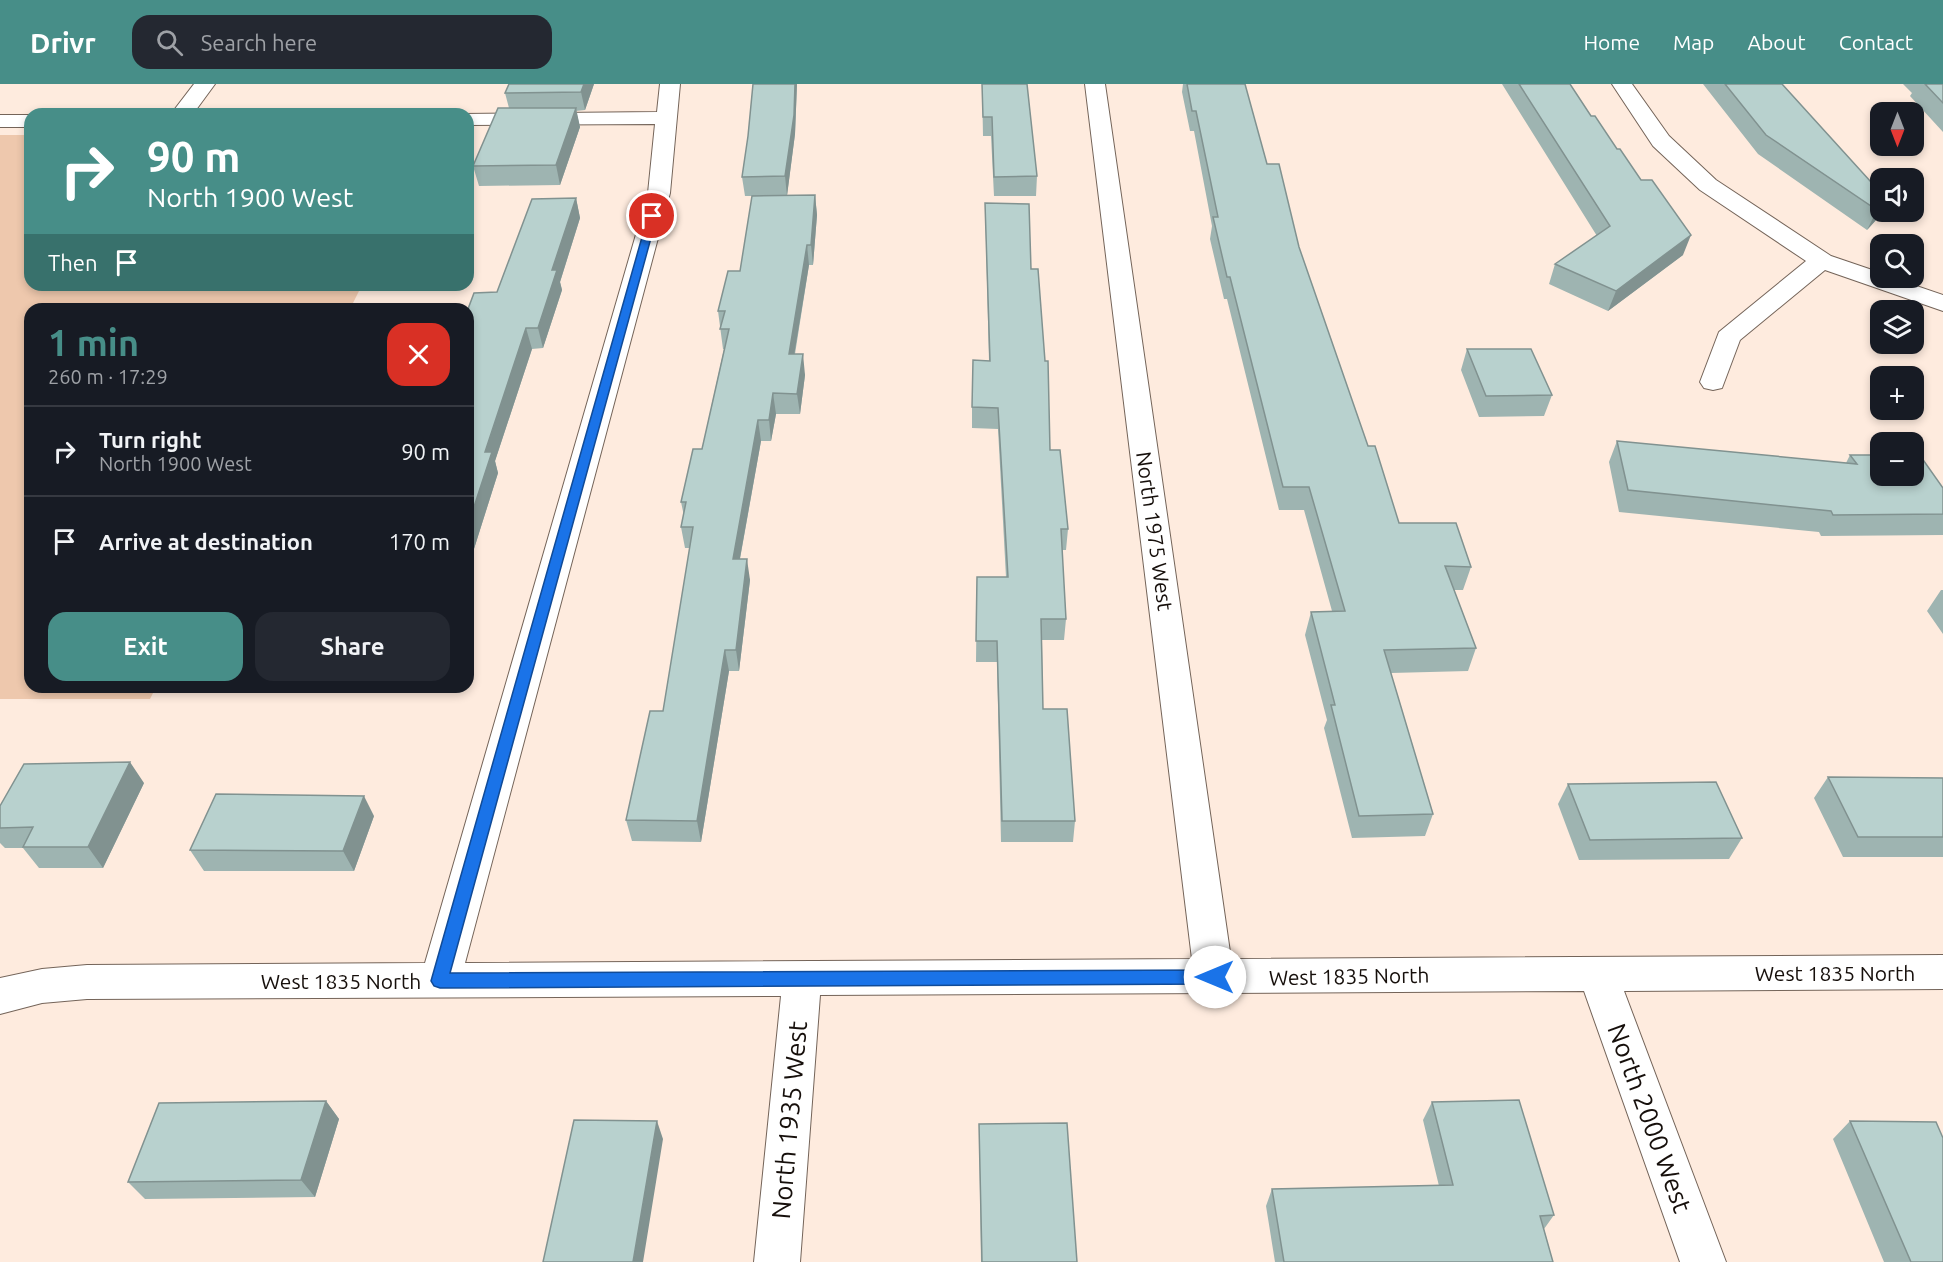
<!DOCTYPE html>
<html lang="en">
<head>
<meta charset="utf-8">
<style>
  :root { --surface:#171b24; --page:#242831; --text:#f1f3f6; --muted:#9ea1a6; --line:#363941; --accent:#478e88 }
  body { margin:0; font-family:Ubuntu,sans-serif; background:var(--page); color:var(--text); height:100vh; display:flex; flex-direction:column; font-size:22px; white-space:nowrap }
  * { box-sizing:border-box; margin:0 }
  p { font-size:20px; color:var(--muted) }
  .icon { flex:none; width:33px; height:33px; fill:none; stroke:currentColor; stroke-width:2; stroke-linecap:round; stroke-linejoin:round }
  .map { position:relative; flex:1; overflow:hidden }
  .side { position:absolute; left:24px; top:219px; width:450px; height:390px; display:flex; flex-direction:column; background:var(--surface); border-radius:18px; box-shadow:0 3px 9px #0003 }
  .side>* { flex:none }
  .banner { position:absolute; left:24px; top:24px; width:450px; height:183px; border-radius:18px; box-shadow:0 3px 9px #0003; background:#478e88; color:#fff; overflow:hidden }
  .needle { width:39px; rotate:180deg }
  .fabs { position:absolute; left:1870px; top:18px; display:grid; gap:12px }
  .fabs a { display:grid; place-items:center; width:54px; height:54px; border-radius:12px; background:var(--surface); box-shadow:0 3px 9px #0003; font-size:30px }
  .pin { position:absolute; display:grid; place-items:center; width:51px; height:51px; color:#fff; margin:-26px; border:3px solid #fff; border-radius:50%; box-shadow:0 2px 6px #0007 }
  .me { position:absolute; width:66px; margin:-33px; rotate:270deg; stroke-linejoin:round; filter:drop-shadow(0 0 4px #0008) }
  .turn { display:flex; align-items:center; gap:21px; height:126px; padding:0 24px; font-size:27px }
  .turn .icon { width:78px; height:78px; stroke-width:2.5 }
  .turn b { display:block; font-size:42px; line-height:51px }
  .then { display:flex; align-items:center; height:57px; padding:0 24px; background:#0003; gap:12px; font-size:22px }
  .round { display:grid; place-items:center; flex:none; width:63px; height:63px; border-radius:18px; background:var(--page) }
  .head { display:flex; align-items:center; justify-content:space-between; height:102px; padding:0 24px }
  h1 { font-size:36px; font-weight:700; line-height:45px; color:var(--accent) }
  .cta { display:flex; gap:12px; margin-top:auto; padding:12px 24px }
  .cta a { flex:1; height:69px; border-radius:18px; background:var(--accent); color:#fff; font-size:24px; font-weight:700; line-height:69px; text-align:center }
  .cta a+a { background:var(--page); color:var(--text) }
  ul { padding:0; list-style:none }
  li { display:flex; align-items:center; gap:18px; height:90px; padding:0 24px; border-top:2px solid var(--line) }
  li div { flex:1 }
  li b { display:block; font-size:22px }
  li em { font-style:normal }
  header { display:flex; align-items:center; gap:36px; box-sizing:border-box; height:84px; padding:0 30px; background:var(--accent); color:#fff }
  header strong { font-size:28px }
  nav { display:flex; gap:33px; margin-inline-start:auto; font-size:21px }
  .search { width:420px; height:54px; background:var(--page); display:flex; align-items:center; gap:15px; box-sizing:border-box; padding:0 21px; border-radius:18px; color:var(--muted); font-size:22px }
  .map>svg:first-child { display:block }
  .green { fill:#eec8ad }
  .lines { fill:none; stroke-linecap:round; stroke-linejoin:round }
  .street-casing { stroke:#746459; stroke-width:2 }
  .street { fill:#fff; fill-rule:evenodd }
  .wall { fill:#9eb4b1 }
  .shaded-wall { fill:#819290 }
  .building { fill:#b8d1ce; stroke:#819290; stroke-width:1.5 }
  .route { fill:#1a73e8; stroke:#114b97; stroke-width:1.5 }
  .labels { text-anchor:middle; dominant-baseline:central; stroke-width:5; stroke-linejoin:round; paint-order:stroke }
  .street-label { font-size:21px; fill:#160f0b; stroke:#fff }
  .near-street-label { font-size:26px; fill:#160f0b; stroke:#fff }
</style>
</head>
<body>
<header>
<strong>Drivr</strong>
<div class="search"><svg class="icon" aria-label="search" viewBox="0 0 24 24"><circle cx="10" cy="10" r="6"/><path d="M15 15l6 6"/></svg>Search here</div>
<nav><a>Home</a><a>Map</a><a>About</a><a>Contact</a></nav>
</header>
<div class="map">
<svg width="1943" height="1178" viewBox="0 0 1943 1178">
  <rect width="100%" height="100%" fill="#feebde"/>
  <path class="green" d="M 0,51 L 30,51 L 30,201 L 362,201 L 350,225 L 30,225 L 30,603 L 156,603 L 150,615 L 0,615 Z"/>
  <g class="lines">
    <defs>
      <path id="street" d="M 194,0 L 215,0 L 193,30 L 171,30 Z
        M 660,0 L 680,0 L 670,109 L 465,879 L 1192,875 L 1085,0 L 1105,0 L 1231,875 L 1943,871 L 1943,905 L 1624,907 L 1726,1178 L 1680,1178 L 1584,907 L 820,911 L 800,1178 L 754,1178 L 781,912 L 87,915 L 42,919 L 0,930 L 0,894 L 42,885 L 87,881 L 425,879 L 648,109 L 655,40 L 468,41 L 468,30 L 463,30 L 657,28 Z
        M 1612,0 L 1632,0 L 1669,52 L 1716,96 L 1831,172 L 1881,189 L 1881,194 L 1893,194 L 1943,211 L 1943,227 L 1825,186 L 1740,256 L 1722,304 L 1713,306 L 1704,304 L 1700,298 L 1719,248 L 1806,177 L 1700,106 L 1653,62 Z
        M 0,31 L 30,31 L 30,43 L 0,43 Z"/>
    </defs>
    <use href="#street" class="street-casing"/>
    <use href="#street" class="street"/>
  </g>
  <path class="wall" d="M 594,0 L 585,26 L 576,27 L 580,43 L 560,101 L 479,102 L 473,82 L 509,24 L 505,9 Z
    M 753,0 L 797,0 L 795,50 L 787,111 L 815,111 L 817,131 L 813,181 L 809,181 L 795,270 L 805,291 L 800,330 L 776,330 L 771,357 L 761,357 L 740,475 L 750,496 L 739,587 L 729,587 L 701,758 L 632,757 L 626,736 L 663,627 L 690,464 L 685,464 L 681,443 L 684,432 L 681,418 L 702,365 L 724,265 L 723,265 L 718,227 L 740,187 L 752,112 L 745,112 L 742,93 L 748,52 Z
    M 982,0 L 1027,0 L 1037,92 L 1036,112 L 994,112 L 991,52 L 983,52 Z
    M 1183,0 L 1245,0 L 1267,80 L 1299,163 L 1368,362 L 1399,439 L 1471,483 L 1463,506 L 1454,506 L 1476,564 L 1468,587 L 1391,589 L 1433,730 L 1425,752 L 1352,754 L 1324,644 L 1327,636 L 1305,551 L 1311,528 L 1332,527 L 1304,426 L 1279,426 L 1227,215 L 1224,215 L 1210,155 L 1212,142 L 1194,47 L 1190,47 L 1182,8 Z
    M 1502,0 L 1570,0 L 1683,171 L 1608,227 L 1549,200 L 1555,180 L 1597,152 Z
    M 1703,0 L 1782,0 L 1881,109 L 1877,135 L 1867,146 L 1758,70 Z
    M 1903,0 L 1943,0 L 1943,48 L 1910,12 L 1912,9 Z
    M 576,114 L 580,134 L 560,198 L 562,206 L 543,264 L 532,265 L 495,377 L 498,389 L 473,468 L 468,468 L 468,225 L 497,208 Z
    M 985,119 L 1031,185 L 1050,366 L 1068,445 L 1066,466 L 1062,466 L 1066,535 L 1064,556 L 1042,556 L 1043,625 L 1075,737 L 1073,758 L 1001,758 L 997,578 L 976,578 L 977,493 L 1006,493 L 998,345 L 972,344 L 972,323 L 989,277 Z
    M 1467,265 L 1552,311 L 1544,332 L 1479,333 L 1461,286 Z
    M 1617,357 L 1846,379 L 1850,371 L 1943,404 L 1943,451 L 1821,452 L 1819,448 L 1619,428 L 1609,378 Z
    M 1941,506 L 1943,506 L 1943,550 L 1927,527 Z
    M 1828,693 L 1943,694 L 1943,773 L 1843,773 L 1814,714 Z
    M 144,699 L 103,784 L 39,784 L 23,764 L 5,764 L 0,759 L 0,722 Z
    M 1568,700 L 1742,754 L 1729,775 L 1579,776 L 1558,720 Z
    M 374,732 L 354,787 L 204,787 L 190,766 Z
    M 326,1017 L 339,1035 L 315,1113 L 145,1115 L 128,1098 Z
    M 1432,1018 L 1554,1131 L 1544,1145 L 1553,1178 L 1275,1178 L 1266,1122 L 1272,1105 L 1439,1102 L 1423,1036 Z
    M 1850,1037 L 1943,1178 L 1884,1178 L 1833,1055 Z
    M 979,1040 L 1077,1178 L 981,1178 Z"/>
  <path class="shaded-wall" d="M 584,0 L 594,0 L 585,26 L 581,8 Z
    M 795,0 L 797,0 L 795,50 L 787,112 L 785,92 Z
    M 576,24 L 580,43 L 560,101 L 556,81 Z
    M 815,111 L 817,131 L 813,181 L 811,161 Z
    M 576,114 L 580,134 L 560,198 L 562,206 L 543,264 L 538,244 L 552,186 Z
    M 1881,122 L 1881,127 L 1877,135 L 1867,146 L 1877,126 Z
    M 1691,151 L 1683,171 L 1608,227 L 1616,207 Z
    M 807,161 L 809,181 L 791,290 L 789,270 Z
    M 526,244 L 532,265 L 495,377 L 498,389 L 473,468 L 468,452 L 468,441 L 485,368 Z
    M 803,270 L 805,291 L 800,330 L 797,310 Z
    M 773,309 L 776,330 L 771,357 L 769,336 Z
    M 758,336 L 761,357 L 736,496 L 733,475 Z
    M 747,475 L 750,496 L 739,587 L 736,566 Z
    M 725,566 L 729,587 L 701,758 L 697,737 Z
    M 130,678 L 144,699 L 103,784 L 88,763 Z
    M 364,712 L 374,732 L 354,787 L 343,767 Z
    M 326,1017 L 339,1035 L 315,1113 L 301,1096 Z
    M 657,1037 L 663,1055 L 643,1178 L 633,1178 Z"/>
  <path class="building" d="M 509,0 L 584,0 L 581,8 L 505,9 Z
    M 753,0 L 795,0 L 794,31 L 785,92 L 742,93 L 748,52 Z
    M 982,0 L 1027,0 L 1037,92 L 994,93 L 992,33 L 983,33 Z
    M 1187,0 L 1245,0 L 1267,80 L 1279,80 L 1299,163 L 1368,362 L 1375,362 L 1399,439 L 1456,439 L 1471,483 L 1445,482 L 1476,564 L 1384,566 L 1433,730 L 1359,732 L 1331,621 L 1335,621 L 1311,528 L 1345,527 L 1309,403 L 1283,403 L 1230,193 L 1227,193 L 1213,133 L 1218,133 L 1196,27 L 1192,27 Z
    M 1519,0 L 1570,0 L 1591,32 L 1595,32 L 1617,65 L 1620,65 L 1641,96 L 1652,96 L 1691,151 L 1616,207 L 1555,180 L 1610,142 Z
    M 1725,0 L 1782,0 L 1881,109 L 1881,122 L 1877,126 L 1766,51 Z
    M 1925,0 L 1943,0 L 1943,19 Z
    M 498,24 L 576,24 L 556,81 L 473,82 Z
    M 815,111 L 811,161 L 807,161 L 789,270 L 803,270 L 797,310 L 773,309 L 769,336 L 758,336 L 733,475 L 747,475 L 736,566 L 725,566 L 697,737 L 626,736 L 650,627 L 663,627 L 693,443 L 681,443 L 686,418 L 681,418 L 693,365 L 702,365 L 729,245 L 720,245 L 725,227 L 718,227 L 728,187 L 740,187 L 752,112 Z
    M 576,114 L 552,186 L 557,186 L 538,244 L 526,244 L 485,368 L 492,368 L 468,441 L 468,225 L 474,209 L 497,208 L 532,115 Z
    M 985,119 L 1029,120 L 1031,185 L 1038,185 L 1045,277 L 1048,277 L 1050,366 L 1060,366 L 1068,445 L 1061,445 L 1066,535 L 1041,535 L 1043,625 L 1067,625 L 1075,737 L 1002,737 L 997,557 L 976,557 L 977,493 L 1008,493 L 998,324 L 972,323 L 973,276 L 990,277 Z
    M 1467,265 L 1531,265 L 1552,311 L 1486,312 Z
    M 1617,357 L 1857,380 L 1850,371 L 1881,371 L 1881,392 L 1914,392 L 1914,370 L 1919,370 L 1943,404 L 1943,430 L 1833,431 L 1831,427 L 1628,406 Z
    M 130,678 L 88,763 L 23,763 L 33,743 L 0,744 L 0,722 L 24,680 Z
    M 1828,693 L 1943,694 L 1943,753 L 1858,753 Z
    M 1716,698 L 1742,754 L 1590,756 L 1568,700 Z
    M 216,710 L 364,712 L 343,767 L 190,766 Z
    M 1519,1016 L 1554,1131 L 1540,1132 L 1553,1178 L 1284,1178 L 1272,1105 L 1453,1101 L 1432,1018 Z
    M 326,1017 L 301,1096 L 128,1098 L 159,1019 Z
    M 574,1036 L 657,1037 L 633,1178 L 543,1178 Z
    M 1850,1037 L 1936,1038 L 1943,1054 L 1943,1178 L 1911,1178 Z
    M 1067,1039 L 1077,1178 L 982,1178 L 979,1040 Z"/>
  <path class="route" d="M 652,129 L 657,132 L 450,889 L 1215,886 L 1220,888 L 1223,893 L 1220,898 L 1215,900 L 440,904 L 434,902 L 431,897 L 648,132 Z"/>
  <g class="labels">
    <g class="street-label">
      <text transform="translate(1155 447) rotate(82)">North 1975 West</text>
      <text x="1835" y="889">West 1835 North</text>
      <text transform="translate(1349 892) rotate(-1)">West 1835 North</text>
      <text x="341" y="897">West 1835 North</text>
    </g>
    <g class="near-street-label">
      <text transform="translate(1650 1034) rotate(70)">North 2000 West</text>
      <text transform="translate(789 1036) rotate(-85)">North 1935 West</text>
    </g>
  </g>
</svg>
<div class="fabs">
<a><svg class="needle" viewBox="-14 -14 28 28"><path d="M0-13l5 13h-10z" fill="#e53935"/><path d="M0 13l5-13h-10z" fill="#9ea1a6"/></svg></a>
<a><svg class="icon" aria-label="sound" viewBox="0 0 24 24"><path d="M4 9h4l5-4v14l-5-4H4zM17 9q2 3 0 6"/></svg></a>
<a><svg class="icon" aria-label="search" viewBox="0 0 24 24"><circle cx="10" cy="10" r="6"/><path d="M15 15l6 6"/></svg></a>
<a><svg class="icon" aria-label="layers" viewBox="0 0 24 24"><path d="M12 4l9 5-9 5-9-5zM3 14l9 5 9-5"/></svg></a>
<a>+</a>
<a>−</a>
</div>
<div class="pin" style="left:652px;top:132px;background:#d93025"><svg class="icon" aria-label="arrive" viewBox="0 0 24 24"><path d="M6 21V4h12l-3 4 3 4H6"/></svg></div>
<svg class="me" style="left:1215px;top:893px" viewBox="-20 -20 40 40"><circle r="19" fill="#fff"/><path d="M0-13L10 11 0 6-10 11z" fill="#1a73e8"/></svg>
<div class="banner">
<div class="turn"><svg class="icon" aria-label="right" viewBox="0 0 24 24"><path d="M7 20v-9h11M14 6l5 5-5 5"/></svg><div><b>90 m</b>North 1900 West</div></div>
<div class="then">Then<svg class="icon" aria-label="arrive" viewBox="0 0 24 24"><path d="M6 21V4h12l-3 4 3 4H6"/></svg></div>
</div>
<section class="side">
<div class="head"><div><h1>1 min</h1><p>260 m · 17:29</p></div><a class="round" style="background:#d93025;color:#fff"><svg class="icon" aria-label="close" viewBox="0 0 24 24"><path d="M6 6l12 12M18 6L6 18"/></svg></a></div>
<ul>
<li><svg class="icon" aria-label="right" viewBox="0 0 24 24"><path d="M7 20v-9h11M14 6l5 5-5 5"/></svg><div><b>Turn right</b><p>North 1900 West</p></div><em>90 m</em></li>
<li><svg class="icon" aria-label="arrive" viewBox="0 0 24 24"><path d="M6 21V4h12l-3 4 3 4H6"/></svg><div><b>Arrive at destination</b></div><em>170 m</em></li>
</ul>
<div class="cta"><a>Exit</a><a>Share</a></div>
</section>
</div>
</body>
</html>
